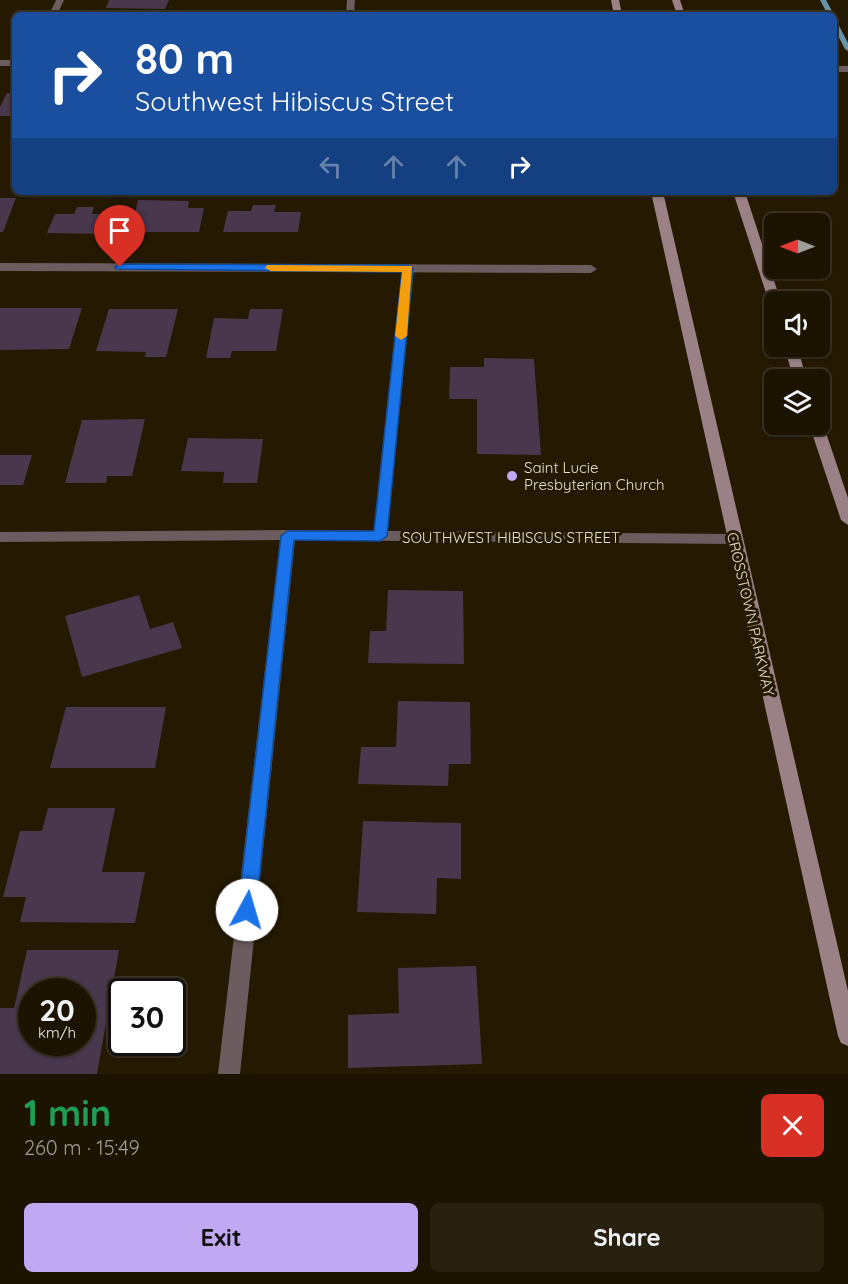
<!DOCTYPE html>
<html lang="en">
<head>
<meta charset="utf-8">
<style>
  :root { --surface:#1c1401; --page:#292110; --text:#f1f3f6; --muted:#a09e99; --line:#3a3323; --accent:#c1a8f3 }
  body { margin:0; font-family:Quicksand,sans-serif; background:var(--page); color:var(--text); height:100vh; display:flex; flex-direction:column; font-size:22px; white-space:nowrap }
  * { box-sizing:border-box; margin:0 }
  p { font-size:20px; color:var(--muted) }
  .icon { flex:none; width:33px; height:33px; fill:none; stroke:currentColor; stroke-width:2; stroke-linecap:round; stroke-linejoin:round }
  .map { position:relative; height:1074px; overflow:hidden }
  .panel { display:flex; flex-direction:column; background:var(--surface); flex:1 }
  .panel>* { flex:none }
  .guide { position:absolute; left:12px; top:12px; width:825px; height:183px; border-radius:9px; box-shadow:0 2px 4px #0004,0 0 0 2px var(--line); background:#1a4fa0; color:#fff; overflow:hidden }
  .needle { width:39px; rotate:270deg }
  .controls { position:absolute; left:764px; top:213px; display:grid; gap:12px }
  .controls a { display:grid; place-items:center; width:66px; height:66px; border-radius:9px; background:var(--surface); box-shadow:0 2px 4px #0004,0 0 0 2px var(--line); font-size:30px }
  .speed { position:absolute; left:18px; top:978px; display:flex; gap:12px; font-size:30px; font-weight:700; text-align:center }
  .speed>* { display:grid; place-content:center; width:78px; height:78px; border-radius:50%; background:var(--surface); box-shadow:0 2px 4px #0004,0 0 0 2px var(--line); line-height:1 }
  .speed small { font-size:15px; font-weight:400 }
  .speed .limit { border:3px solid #111; border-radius:9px; background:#fff; color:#111 }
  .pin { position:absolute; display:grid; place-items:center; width:51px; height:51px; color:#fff; margin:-62px -26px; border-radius:50% 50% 50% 0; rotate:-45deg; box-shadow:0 0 6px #0007 }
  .pin .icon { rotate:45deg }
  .me { position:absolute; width:66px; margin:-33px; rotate:6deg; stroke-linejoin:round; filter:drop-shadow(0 0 4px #0008) }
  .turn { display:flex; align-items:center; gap:21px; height:126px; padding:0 24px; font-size:27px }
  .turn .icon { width:78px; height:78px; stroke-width:2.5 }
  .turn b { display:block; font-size:42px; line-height:51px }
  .lanes { display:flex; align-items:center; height:57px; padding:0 24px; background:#0003; justify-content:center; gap:30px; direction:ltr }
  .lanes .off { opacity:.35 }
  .round { display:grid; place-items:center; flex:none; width:63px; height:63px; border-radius:9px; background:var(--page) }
  .head { display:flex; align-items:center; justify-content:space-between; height:102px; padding:0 24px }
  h1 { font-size:36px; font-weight:700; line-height:45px; color:#1e9e55 }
  .cta { display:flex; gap:12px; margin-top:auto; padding:12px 24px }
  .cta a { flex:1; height:69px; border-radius:9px; background:var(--accent); color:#111; font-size:24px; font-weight:700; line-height:69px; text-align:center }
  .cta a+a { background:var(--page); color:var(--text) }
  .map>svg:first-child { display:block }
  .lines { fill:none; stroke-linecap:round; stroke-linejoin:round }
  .stream { fill:#6892a8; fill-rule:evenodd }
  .building { fill:#48374d; fill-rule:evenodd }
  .service { fill:#6b5c5f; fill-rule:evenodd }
  .minor { fill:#6b5c5f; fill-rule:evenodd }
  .secondary { fill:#998186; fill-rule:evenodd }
  .route { fill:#1a73e8; stroke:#114b97; stroke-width:1.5 }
  .slow { fill:#f59e0b }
  .poi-dot { fill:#c1a8f3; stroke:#251a01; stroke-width:2 }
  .labels { text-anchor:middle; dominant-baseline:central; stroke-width:6; stroke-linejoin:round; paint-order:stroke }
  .poi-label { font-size:15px; fill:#e6decf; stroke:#251a01; text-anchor:start }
  .street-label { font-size:15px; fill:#e6decf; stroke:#251a01 }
</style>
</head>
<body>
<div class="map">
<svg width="848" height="1074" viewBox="0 0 848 1074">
  <rect width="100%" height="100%" fill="#251a01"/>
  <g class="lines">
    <path class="stream" d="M 820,0 L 826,0 L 834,15 L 828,15 Z
      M 834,20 L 837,22 L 848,43 L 848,51 L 845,49 L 834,28 Z"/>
  </g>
  <path class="building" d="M 109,0 L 169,0 L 165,9 L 106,8 Z
    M 7,93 L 15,93 L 15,116 L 0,116 L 0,107 Z
    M 0,198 L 16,198 L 3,232 L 0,232 Z
    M 138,200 L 189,201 L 188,208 L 204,208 L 199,232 L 130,232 Z
    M 253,205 L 276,205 L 274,212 L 301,212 L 298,232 L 223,232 L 228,211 L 251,211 Z
    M 77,207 L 94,207 L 92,214 L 117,214 L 111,234 L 47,233 L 55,214 L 74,214 Z
    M 0,308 L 82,308 L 69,349 L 0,350 Z
    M 109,309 L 178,309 L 166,357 L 145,357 L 146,352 L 96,351 Z
    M 250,309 L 283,309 L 276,351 L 232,351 L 230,358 L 206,358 L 214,318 L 248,319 Z
    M 484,358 L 534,359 L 541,455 L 477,454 L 477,399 L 449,399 L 450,367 L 484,367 Z
    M 145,419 L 132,476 L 107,476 L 106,483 L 65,483 L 82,420 Z
    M 188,438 L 263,439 L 257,483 L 223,483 L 224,472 L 181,471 Z
    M 0,455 L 32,455 L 23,485 L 0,485 Z
    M 388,590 L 463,591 L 464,664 L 368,663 L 370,631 L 386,631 Z
    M 139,595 L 150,629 L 173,622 L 182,648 L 82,677 L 65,616 Z
    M 398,701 L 470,702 L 471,764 L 449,764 L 448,786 L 358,784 L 361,747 L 396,747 Z
    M 66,707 L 166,707 L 155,768 L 50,768 Z
    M 48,808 L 115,808 L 102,872 L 145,872 L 135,923 L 20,922 L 26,897 L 3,897 L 20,831 L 42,831 Z
    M 363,821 L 461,823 L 461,879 L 437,878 L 436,914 L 357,912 Z
    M 27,950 L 119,950 L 97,1074 L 0,1074 L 0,1008 L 14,1008 ZM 32,992 L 82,992 L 82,1042 L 32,1042 Z
    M 476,966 L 482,1064 L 348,1068 L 348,1015 L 399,1013 L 398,968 Z"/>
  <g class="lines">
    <path class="service" d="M 408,264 L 414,268 L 387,536 L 380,541 L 373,536 L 402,268 Z"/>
    <path class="minor" d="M 56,0 L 64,0 L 57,15 L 49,15 Z
      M 347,0 L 355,0 L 354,15 L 346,15 Z
      M 0,60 L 15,60 L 15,66 L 0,66 Z
      M 834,66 L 848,66 L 848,72 L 834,72 Z
      M 0,263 L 591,265 L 597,269 L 591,273 L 0,271 Z
      M 288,530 L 734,534 L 742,539 L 734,544 L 295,540 L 240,1074 L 218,1074 L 280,540 L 0,542 L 0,532 Z"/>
    <path class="secondary" d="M 611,0 L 619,0 L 622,15 L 614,15 Z
      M 672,0 L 680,0 L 685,15 L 677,15 Z
      M 651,192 L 663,192 L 848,991 L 848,1046 L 841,1043 L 838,1036 Z
      M 733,192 L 745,192 L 781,302 L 774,302 L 774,305 L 769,302 Z
      M 784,346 L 797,346 L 807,380 L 794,380 Z
      M 819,420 L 823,424 L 848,498 L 848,525 L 841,520 L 809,424 L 819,424 Z"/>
  </g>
  <path class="route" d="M 120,264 L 408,265 L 413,268 L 387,536 L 380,541 L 294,540 L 256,910 L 253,916 L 247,918 L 241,916 L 238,910 L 281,536 L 288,531 L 374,531 L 402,272 L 116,269 L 115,267 Z"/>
  <path class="slow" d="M 267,265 L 412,266 L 407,336 L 401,340 L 395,336 L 402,272 L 271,271 L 265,268 Z"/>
  <circle class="poi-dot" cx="512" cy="476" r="6"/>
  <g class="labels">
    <g class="poi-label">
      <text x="524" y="467">Saint Lucie<tspan x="524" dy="17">Presbyterian Church</tspan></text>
    </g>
    <g class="street-label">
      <text x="511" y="537">SOUTHWEST HIBISCUS STREET</text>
      <text transform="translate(751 614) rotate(77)">CROSSTOWN PARKWAY</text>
    </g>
  </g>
</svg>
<div class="controls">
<a><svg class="needle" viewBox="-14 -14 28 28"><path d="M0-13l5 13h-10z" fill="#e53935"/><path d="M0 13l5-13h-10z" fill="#a09e99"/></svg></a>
<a><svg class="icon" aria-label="sound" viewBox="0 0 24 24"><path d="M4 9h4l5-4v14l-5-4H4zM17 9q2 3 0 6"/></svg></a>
<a><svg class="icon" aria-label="layers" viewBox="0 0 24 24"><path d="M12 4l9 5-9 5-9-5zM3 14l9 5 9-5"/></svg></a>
</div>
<div class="speed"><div>20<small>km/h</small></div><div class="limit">30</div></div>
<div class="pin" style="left:120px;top:267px;background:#d93025"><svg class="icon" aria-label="arrive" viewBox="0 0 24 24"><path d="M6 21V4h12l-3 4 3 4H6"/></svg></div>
<svg class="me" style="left:247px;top:910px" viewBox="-20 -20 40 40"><circle r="19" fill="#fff"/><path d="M0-13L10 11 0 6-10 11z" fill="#1a73e8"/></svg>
<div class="guide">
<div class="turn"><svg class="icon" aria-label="right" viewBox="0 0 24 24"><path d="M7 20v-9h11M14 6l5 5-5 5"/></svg><div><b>80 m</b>Southwest Hibiscus Street</div></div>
<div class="lanes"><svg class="icon off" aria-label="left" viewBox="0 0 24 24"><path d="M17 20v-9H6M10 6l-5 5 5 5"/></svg><svg class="icon off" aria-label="ahead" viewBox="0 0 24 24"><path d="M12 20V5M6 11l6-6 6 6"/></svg><svg class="icon off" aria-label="ahead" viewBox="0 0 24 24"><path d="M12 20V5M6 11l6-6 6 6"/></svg><svg class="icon" aria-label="right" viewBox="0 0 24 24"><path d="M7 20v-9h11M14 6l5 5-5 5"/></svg></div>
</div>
</div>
<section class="panel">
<div class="head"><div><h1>1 min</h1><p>260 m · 15:49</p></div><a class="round" style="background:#d93025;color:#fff"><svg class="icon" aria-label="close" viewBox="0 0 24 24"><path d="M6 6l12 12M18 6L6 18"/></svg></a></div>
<div class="cta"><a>Exit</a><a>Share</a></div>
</section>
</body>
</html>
